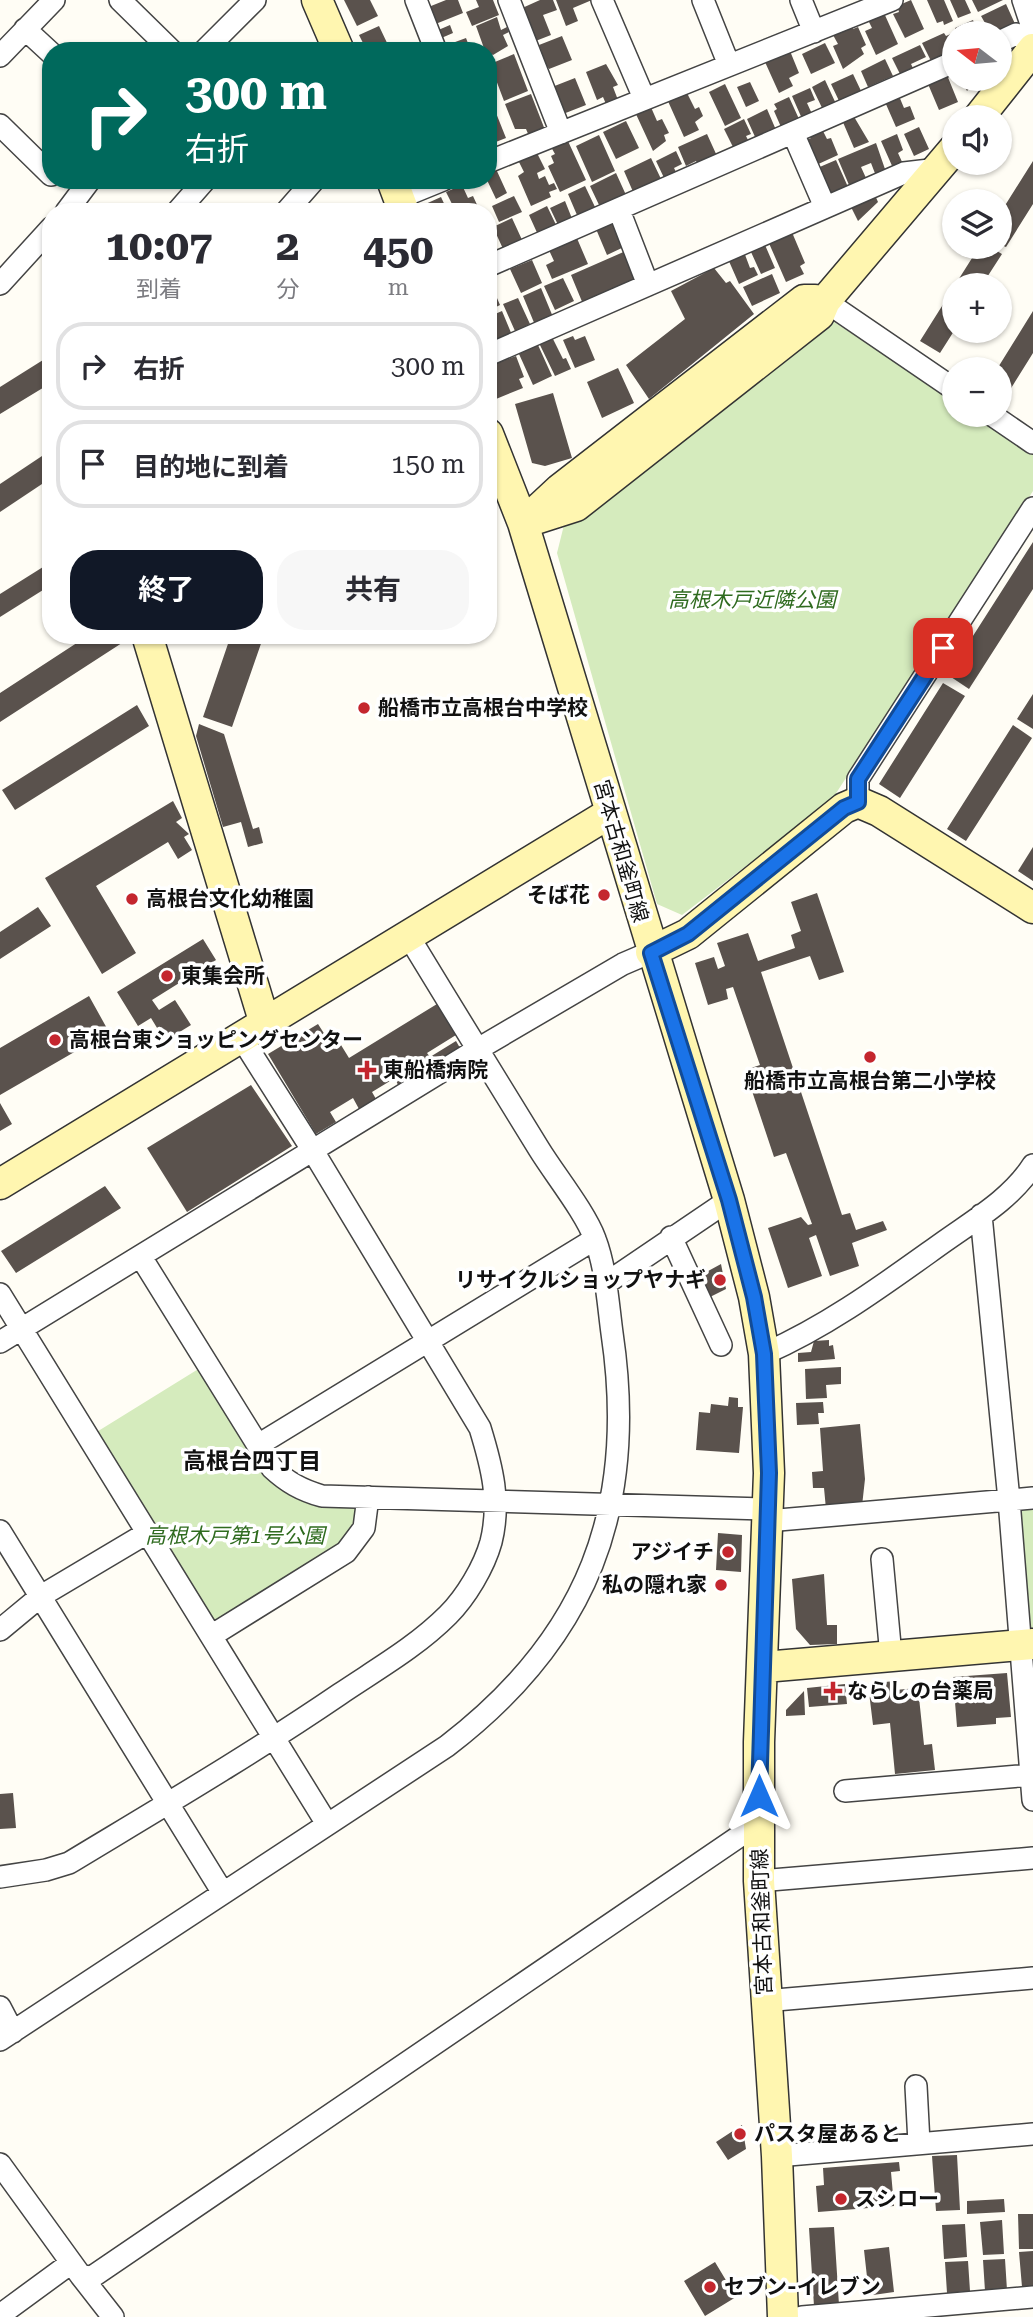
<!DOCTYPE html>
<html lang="ja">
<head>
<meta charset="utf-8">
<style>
  :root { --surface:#fff; --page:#f7f7f7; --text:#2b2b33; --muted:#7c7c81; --line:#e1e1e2; --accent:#111827 }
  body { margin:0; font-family:"Roboto Serif","Noto Sans JP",serif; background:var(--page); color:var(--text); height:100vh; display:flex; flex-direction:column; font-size:26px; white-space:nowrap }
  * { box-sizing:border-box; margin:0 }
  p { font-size:23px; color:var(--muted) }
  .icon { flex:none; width:38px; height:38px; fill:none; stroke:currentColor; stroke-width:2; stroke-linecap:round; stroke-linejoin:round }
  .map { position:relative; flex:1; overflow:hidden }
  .sheet { position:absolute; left:42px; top:203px; width:455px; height:441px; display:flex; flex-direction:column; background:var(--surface); border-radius:28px; box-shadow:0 2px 5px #0004 }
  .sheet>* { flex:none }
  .guide { position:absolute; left:42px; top:42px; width:455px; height:147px; border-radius:28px; box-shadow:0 2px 5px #0004; background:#00695c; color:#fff; overflow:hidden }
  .needle { width:46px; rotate:286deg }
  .buttons { position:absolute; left:942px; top:21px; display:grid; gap:14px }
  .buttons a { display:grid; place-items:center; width:70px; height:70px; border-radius:50%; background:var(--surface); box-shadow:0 2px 5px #0004; font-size:35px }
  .pin { position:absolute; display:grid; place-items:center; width:60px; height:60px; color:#fff; margin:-30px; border-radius:14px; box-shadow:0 4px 10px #0006 }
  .me { position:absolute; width:77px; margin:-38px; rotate:0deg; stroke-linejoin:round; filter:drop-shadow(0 0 5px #0008) }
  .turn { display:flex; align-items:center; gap:24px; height:147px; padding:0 28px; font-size:32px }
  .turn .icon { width:91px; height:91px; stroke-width:2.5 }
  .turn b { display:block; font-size:49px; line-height:60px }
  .eta { display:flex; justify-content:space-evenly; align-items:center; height:119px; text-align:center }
  .eta b { font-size:42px; font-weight:700; line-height:49px }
  .cta { display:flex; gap:14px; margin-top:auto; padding:14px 28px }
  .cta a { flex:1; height:80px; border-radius:28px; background:var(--accent); color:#fff; font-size:28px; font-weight:700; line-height:80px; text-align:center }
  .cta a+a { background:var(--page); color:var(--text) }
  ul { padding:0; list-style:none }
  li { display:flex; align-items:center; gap:21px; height:88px; margin:0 14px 10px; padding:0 14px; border:4px solid var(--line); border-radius:28px }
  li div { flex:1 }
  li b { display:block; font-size:26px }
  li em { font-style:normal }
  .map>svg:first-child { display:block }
  .green { fill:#d5ebbd }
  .building { fill:#5a524d }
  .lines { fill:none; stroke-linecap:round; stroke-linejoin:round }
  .street-casing { stroke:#444; stroke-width:24 }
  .secondary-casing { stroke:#333; stroke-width:33 }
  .street { stroke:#fff; stroke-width:21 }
  .secondary { stroke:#fff6b0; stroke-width:30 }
  .route-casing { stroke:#114b97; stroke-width:18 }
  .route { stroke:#1a73e8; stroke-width:12 }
  .poi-dot { fill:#c4262e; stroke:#fff; stroke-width:2.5 }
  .labels { text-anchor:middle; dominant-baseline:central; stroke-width:7; stroke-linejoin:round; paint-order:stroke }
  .park-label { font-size:21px; font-style:italic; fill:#2f6b1f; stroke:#fff }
  .poi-label { font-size:21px; font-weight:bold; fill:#111; stroke:#fff; text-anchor:start }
  .street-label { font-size:21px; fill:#111; stroke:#fff }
  .neighbourhood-label { font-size:23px; font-weight:bold; fill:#111; stroke:#fff }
</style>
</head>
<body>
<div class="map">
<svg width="1033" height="2317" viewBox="0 0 1033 2317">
  <rect width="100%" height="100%" fill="#fffdf5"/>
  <path class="green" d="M 831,320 L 954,400 L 954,415 L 976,415 L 1033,452 L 1033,491 L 831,801 L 682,915 L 657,904 L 557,553 L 564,525 L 822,322 Z
    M 200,1368 L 278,1485 L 306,1502 L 355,1506 L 362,1513 L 353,1537 L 219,1624 L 211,1622 L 95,1433 Z
    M 1033,1507 L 1033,1629 L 1032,1629 L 1027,1624 L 1016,1514 L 1023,1508 Z"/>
  <path class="building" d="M 344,0 L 370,0 L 378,16 L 357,26 Z
    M 446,0 L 458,0 L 463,13 L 433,25 L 426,8 Z
    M 476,0 L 493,0 L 499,15 L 472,26 L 466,12 L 479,7 Z
    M 540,0 L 553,0 L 557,10 L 543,15 L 551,35 L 533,42 L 520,9 Z
    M 556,0 L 592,0 L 573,8 L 578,21 L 566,26 Z
    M 911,0 L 924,29 L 905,38 L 893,14 L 899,12 L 897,6 Z
    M 927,0 L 944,0 L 953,21 L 944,25 L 943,21 L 937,23 Z
    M 950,0 L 965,0 L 971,13 L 958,18 Z
    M 972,0 L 1003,0 L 978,12 Z
    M 1006,4 L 1016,26 L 999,33 L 981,33 L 978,26 L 985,23 L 981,16 Z
    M 884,13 L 898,44 L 876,55 L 865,31 L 872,28 L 868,20 Z
    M 497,17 L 501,30 L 507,27 L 509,32 L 503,35 L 508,46 L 493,55 L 485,51 L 476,26 Z
    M 973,20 L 978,33 L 957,33 L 955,28 Z
    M 450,25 L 453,33 L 439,39 L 436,31 Z
    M 379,26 L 389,47 L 367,51 L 359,35 Z
    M 852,26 L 853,29 L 858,27 L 866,45 L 861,48 L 864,54 L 843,69 L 833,46 L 838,44 L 833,35 Z
    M 944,33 L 946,36 L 953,33 L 954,47 L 948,50 L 951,55 L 932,63 L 922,43 Z
    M 562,36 L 572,60 L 549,69 L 539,54 L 542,53 L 539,45 Z
    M 466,38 L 471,51 L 450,51 L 447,45 Z
    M 825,43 L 835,63 L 811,74 L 802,54 Z
    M 920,45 L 926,57 L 911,64 L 914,70 L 901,76 L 892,58 Z
    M 790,51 L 799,73 L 789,78 L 793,86 L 779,93 L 765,62 Z
    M 514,54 L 528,91 L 504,101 L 490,64 Z
    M 885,59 L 893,76 L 868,87 L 861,71 Z
    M 606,64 L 618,85 L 613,87 L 618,100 L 606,104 L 603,97 L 597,100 L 586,72 Z
    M 853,74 L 862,93 L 840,103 L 831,84 Z
    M 947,75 L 958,102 L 939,110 L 928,84 Z
    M 575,78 L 586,105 L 563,114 L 552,87 Z
    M 961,79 L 978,79 L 967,91 Z
    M 825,80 L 837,106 L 824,112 L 812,87 Z
    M 750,82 L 759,101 L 746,107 L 737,87 Z
    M 725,84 L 741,118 L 725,126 L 709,92 Z
    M 810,88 L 815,100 L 807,103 L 813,116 L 803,121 L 792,96 Z
    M 686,91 L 695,109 L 699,107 L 703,116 L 695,122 L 699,130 L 684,137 L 667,99 Z
    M 531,94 L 545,130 L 529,136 L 526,129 L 515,129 L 505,104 Z
    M 899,96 L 904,108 L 910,106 L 915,119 L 896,127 L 885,102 Z
    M 789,97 L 799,119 L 781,127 L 774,111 L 777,109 L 774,104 Z
    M 650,105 L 657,121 L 662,119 L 669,133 L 664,135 L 666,141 L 653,151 L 635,112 Z
    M 767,109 L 776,130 L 756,139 L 747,119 Z
    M 496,113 L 506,138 L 488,145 L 488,116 Z
    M 853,115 L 869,142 L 854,148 L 842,120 Z
    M 744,119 L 751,134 L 746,136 L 750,144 L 735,151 L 724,129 Z
    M 626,121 L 639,148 L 616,159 L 603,132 Z
    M 919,127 L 929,149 L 914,156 L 904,134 Z
    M 822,129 L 827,139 L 831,138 L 838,155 L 814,166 L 803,142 L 811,138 L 809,134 Z
    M 707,134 L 717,156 L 698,165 L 696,161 L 686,166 L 678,147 Z
    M 897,134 L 903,150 L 898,153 L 903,164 L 893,168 L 881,141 Z
    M 599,135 L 615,171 L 592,182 L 576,146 Z
    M 567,139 L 586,180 L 560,192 L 548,166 L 554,163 L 551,156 L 555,154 L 551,147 Z
    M 876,143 L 886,172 L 876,176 L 871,163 L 861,167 L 866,178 L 849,185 L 838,159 Z
    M 676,151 L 682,164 L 674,168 L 678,176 L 666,182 L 656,161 Z
    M 537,153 L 545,169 L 537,173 L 539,179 L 545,176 L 549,185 L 554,183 L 557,189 L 549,192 L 551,197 L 531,206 L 518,176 L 524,172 L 519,162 Z
    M 651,158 L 662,181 L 634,194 L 624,171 Z
    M 836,160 L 848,187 L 827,196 L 815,169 Z
    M 1033,161 L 1033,204 L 1006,247 L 999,244 L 999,215 Z
    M 496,169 L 507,193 L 496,199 L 487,180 L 488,173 Z
    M 616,173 L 626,195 L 600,207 L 590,186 Z
    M 462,185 L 468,198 L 473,196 L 478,207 L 469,212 L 456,212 L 446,192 Z
    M 585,186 L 595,207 L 577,215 L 568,194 Z
    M 874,193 L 878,202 L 858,221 L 850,205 Z
    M 514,196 L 522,212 L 499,222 L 492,206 Z
    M 441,197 L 448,212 L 424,212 L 421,206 Z
    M 565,201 L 573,221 L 559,227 L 550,208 Z
    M 547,206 L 558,229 L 539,237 L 529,215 Z
    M 512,218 L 523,242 L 504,251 L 493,227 Z
    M 612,222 L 614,227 L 617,226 L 626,246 L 607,255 L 596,229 Z
    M 791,230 L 805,263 L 800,266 L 804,274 L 786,282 L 768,241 Z
    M 576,236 L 588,264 L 552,279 L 546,265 L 554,261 L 548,248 Z
    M 765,245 L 775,268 L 761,274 L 751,252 Z
    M 979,247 L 990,247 L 1002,254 L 982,285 L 955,285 Z
    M 628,250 L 639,280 L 583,304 L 571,275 Z
    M 744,252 L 750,268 L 754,267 L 758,275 L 739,284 L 728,259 Z
    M 532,260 L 542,283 L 521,293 L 510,269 Z
    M 714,268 L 726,283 L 730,281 L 754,314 L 649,399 L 626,365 L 685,319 L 671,291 Z
    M 772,274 L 780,293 L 752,306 L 743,287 Z
    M 488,277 L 500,305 L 488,311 Z
    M 563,278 L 574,301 L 555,310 L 544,286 Z
    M 954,287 L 954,331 L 940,353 L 920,341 Z
    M 541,288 L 553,317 L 535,325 L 523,296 Z
    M 518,298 L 530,324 L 515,331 L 503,304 Z
    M 502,311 L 512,335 L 493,343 L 488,332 L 488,317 Z
    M 1033,311 L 1033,353 L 1005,398 L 999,395 L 999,369 L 997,369 Z
    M 573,336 L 575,340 L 585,336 L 595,360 L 575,368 L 563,340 Z
    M 552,337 L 563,359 L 566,358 L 571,369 L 555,376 L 539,343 Z
    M 538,345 L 552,376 L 533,385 L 519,354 Z
    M 51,355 L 51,383 L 0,414 L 0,387 Z
    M 516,356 L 524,377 L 519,379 L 523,388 L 496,399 L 488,379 L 488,366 Z
    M 618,368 L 634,403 L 602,418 L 587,382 Z
    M 553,393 L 572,458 L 545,466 L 532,463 L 515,404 Z
    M 51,450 L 51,478 L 0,512 L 0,484 Z
    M 1033,542 L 1033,589 L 969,689 L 948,675 Z
    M 51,562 L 51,585 L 0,617 L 0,594 Z
    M 89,635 L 121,635 L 125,641 L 0,722 L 0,693 Z
    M 231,635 L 264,635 L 232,727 L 203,717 Z
    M 943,683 L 965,696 L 900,798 L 879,784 Z
    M 1033,694 L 1033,729 L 1017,719 Z
    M 137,705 L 149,726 L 15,810 L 2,790 Z
    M 199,724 L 224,734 L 253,829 L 259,827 L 263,843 L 248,847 L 241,822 L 223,827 L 196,736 Z
    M 1013,725 L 1032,738 L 966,841 L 947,829 Z
    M 173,801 L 182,818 L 176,822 L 189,834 L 184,837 L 192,850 L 178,859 L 168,842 L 96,886 L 136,953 L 102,974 L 45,878 Z
    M 1033,847 L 1033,881 L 1018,871 Z
    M 817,893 L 844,972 L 819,980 L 810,956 L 761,972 L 842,1215 L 850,1213 L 856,1230 L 883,1221 L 887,1230 L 852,1243 L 859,1266 L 830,1276 L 816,1235 L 809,1238 L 822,1276 L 788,1288 L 768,1228 L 801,1217 L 808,1225 L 812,1224 L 786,1153 L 774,1157 L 745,1070 L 760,1065 L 733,987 L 726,989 L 728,999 L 708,1005 L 695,963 L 714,957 L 718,969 L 725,966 L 717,943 L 748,933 L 758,961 L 795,948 L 791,935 L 801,931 L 791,902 Z
    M 38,907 L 51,926 L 0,959 L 0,932 Z
    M 203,939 L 216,960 L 152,1000 L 159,1010 L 175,1000 L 191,1025 L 165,1041 L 151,1018 L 138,1026 L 117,992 Z
    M 89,996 L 109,1032 L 0,1095 L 0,1048 Z
    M 437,1004 L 456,1035 L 427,1053 L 430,1057 L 456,1041 L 460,1048 L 398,1085 L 395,1078 L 372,1092 L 376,1099 L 359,1109 L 353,1098 L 330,1112 L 336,1122 L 316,1134 L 268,1054 L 318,1024 L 334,1049 L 341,1045 L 349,1058 Z
    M 251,1085 L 292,1146 L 187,1212 L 147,1148 Z
    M 0,1103 L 12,1124 L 0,1131 Z
    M 105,1186 L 121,1208 L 16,1273 L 1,1251 Z
    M 721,1264 L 726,1289 L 708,1298 L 699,1276 Z
    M 829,1340 L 829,1346 L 833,1345 L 835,1359 L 798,1362 L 798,1353 L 811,1352 L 814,1341 Z
    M 841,1367 L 841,1384 L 826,1385 L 827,1398 L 806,1399 L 805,1369 Z
    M 729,1397 L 738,1398 L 738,1407 L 743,1407 L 739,1453 L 696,1450 L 699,1412 L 710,1413 L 711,1404 L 728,1406 Z
    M 823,1402 L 824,1413 L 818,1413 L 819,1424 L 797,1425 L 796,1403 Z
    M 860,1424 L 865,1479 L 862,1506 L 826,1509 L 824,1488 L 813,1488 L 812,1472 L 823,1471 L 820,1428 Z
    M 718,1533 L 742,1535 L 741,1572 L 716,1570 Z
    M 824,1574 L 827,1625 L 837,1625 L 837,1644 L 810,1645 L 796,1629 L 792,1579 Z
    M 1007,1673 L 1011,1717 L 996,1718 L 996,1724 L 957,1727 L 953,1677 Z
    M 894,1681 L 895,1690 L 918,1688 L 924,1745 L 932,1744 L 935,1770 L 895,1774 L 890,1723 L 873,1725 L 868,1684 Z
    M 845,1684 L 847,1704 L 809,1707 L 807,1688 Z
    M 804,1691 L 805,1715 L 786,1716 L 786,1710 Z
    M 13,1793 L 16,1828 L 0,1829 L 0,1794 Z
    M 742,2125 L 746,2149 L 728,2160 L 716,2142 Z
    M 957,2155 L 960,2210 L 936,2211 L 932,2156 Z
    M 899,2162 L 900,2171 L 891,2172 L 894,2206 L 818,2212 L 816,2186 L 824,2185 L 823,2168 Z
    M 1004,2199 L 1005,2212 L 967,2214 L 967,2201 Z
    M 1018,2214 L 1033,2214 L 1033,2249 L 1019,2249 Z
    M 1002,2220 L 1004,2254 L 983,2255 L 980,2222 Z
    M 965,2224 L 967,2257 L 944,2259 L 942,2225 Z
    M 834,2227 L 839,2305 L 814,2306 L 809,2228 Z
    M 889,2247 L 894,2292 L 873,2295 L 872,2286 L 868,2286 L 864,2250 Z
    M 1033,2251 L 1033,2286 L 1022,2287 L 1019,2252 Z
    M 1005,2259 L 1007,2290 L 985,2291 L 983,2260 Z
    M 968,2261 L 970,2291 L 947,2293 L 945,2262 Z
    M 715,2262 L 736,2297 L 705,2316 L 684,2281 Z"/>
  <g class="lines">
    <defs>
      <path id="street" d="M 120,0 L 172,51
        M 416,0 L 436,51
        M 509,0 L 561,133
        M 602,0 L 644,98
        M 703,0 L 729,65
        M 801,0 L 814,32
        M 1023,0 L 1033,30
        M 25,29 L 51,53
        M 999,42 L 1016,34 L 1033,42
        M 204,51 L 255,0
        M 0,56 L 54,0
        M 0,125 L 51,175
        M 793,133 L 825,207
        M 488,162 L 892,0
        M 399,198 L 443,180
        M 619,210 L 648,285
        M 66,212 L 90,180
        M 177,212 L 205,180
        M 286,212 L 314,180
        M 488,266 L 954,62
        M 0,284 L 51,228
        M 825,301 L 954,389
        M 488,355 L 904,173 L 938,169
        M 992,415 L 1033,443
        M 858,802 L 858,779 L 1033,508
        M 981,1215 L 1009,1500 L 1033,1800
        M 671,1237 L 721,1345
        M 141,1257 L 272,1468 C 287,1482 301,1490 322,1496 L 768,1509
        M 605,1284 L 729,1200
        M 0,1294 L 327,1824
        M 0,1342 L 478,1049 L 623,964 L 651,952
        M 764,1354 C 830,1325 886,1283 945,1241 C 976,1219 1012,1198 1033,1165
        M 258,1445 L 595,1239
        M 767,1521 L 1033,1498
        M 0,1531 L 223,1893
        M 882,1559 L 891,1656
        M 0,1630 L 41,1596 L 147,1533
        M 211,1636 L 346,1552 L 364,1528 L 368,1497
        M 845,1791 L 1031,1775
        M 0,1877 L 46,1870 L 69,1863 C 160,1808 252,1754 340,1694 C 377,1669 416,1647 448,1615 C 466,1597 484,1567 491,1542 C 501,1502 492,1467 480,1428 L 313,1151 L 242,1039
        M 759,1881 L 1033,1858
        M 764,2001 L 1033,1978
        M 0,2007 L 13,2032
        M 0,2040 L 447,1746 C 588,1638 638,1508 612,1333 C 608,1303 606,1268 595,1239 C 585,1212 555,1175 539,1149 C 496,1079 452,1008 409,937
        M 916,2086 L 919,2143
        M 777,2156 L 1033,2134
        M 0,2164 L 81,2276 L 92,2277 L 759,1823
        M 81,2276 L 113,2317
        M 0,2315 L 71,2263
        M 802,2317 L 1033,2297"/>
      <path id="secondary" d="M 317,0 L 339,51
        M 979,117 L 1033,49
        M 392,180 L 404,212
        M 488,434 L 523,523 L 729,1200 L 754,1297 L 764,1354 L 769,1473 L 759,1742 L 759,1881 L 777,2156 L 783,2317
        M 531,516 L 560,489 L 804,300 L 815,300
        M 523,523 L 576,506 L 819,315 L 825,301 L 954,149
        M 147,635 L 265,1024
        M 651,952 L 688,934 L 844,808 L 858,802 L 879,811 L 1033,908
        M 0,1184 L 610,813
        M 764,1667 L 1033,1644"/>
    </defs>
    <use href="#street" class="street-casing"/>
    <use href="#secondary" class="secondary-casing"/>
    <use href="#street" class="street"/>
    <use href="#secondary" class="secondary"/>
  </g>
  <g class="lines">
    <defs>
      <path id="route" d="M 759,1796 L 769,1473 L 764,1354 L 754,1297 L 729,1200 L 651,953 L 688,934 L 844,808 L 858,802 L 858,779 L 943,648"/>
    </defs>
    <use href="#route" class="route-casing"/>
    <use href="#route" class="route"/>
  </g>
  <g class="poi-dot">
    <circle cx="364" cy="708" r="7"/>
    <circle cx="604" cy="895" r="7"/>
    <circle cx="132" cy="899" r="7"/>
    <circle cx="167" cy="976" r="7"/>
    <circle cx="55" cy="1040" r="7"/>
    <circle cx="870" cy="1057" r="7"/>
    <path d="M363.5 1059.5h7v7h7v7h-7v7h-7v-7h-7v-7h7z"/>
    <circle cx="720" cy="1280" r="7"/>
    <circle cx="728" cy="1552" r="7"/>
    <circle cx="721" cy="1585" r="7"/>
    <path d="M829.5 1680.5h7v7h7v7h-7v7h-7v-7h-7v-7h7z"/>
    <circle cx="740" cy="2134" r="7"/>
    <circle cx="841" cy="2199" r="7"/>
    <circle cx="710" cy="2287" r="7"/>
  </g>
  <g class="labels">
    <g class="park-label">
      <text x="752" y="600">高根木戸近隣公園</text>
      <text x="235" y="1536">高根木戸第1号公園</text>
    </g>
    <g class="poi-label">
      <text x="378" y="708">船橋市立高根台中学校</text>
      <text x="590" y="895" text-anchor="end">そば花</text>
      <text x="146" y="899">高根台文化幼稚園</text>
      <text x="181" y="976">東集会所</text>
      <text x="69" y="1040">高根台東ショッピングセンター</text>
      <text x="383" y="1070">東船橋病院</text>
      <text x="870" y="1081" text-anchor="middle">船橋市立高根台第二小学校</text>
      <text x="706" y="1280" text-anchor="end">リサイクルショップヤナギ</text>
      <text x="714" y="1552" text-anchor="end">アジイチ</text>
      <text x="707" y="1585" text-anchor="end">私の隠れ家</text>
      <text x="847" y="1691">ならしの台薬局</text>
      <text x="754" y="2134">パスタ屋あると</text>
      <text x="855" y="2199">スシロー</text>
      <text x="724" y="2287">セブン-イレブン</text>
    </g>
    <g class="street-label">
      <text transform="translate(621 851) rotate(74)">宮本古和釜町線</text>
      <text transform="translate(762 1922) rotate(-92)">宮本古和釜町線</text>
    </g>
    <g class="neighbourhood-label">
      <text x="252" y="1461">高根台四丁目</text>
    </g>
  </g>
</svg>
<div class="buttons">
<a><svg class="needle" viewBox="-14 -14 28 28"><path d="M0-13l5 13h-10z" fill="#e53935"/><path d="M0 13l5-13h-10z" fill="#7c7c81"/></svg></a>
<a><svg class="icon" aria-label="sound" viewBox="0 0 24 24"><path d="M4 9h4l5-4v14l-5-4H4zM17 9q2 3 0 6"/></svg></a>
<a><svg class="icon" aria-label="layers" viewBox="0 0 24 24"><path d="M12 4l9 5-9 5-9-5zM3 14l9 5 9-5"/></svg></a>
<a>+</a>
<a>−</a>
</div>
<div class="pin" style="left:943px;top:648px;background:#d93025"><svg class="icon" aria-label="arrive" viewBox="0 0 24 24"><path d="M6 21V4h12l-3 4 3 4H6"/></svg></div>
<svg class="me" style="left:759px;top:1796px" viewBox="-20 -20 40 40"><path d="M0-17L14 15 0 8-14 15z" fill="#1a73e8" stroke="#fff" stroke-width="4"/></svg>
<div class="guide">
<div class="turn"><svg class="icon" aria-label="right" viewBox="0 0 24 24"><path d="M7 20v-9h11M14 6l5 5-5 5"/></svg><div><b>300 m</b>右折</div></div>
</div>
<section class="sheet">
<div class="eta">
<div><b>10:07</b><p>到着</p></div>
<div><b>2</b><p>分</p></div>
<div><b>450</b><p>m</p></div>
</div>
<ul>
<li><svg class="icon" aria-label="right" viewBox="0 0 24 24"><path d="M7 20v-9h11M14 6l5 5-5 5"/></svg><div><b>右折</b></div><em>300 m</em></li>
<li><svg class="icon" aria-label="arrive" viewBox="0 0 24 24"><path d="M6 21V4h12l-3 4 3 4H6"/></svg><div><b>目的地に到着</b></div><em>150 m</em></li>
</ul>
<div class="cta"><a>終了</a><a>共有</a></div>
</section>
</div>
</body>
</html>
